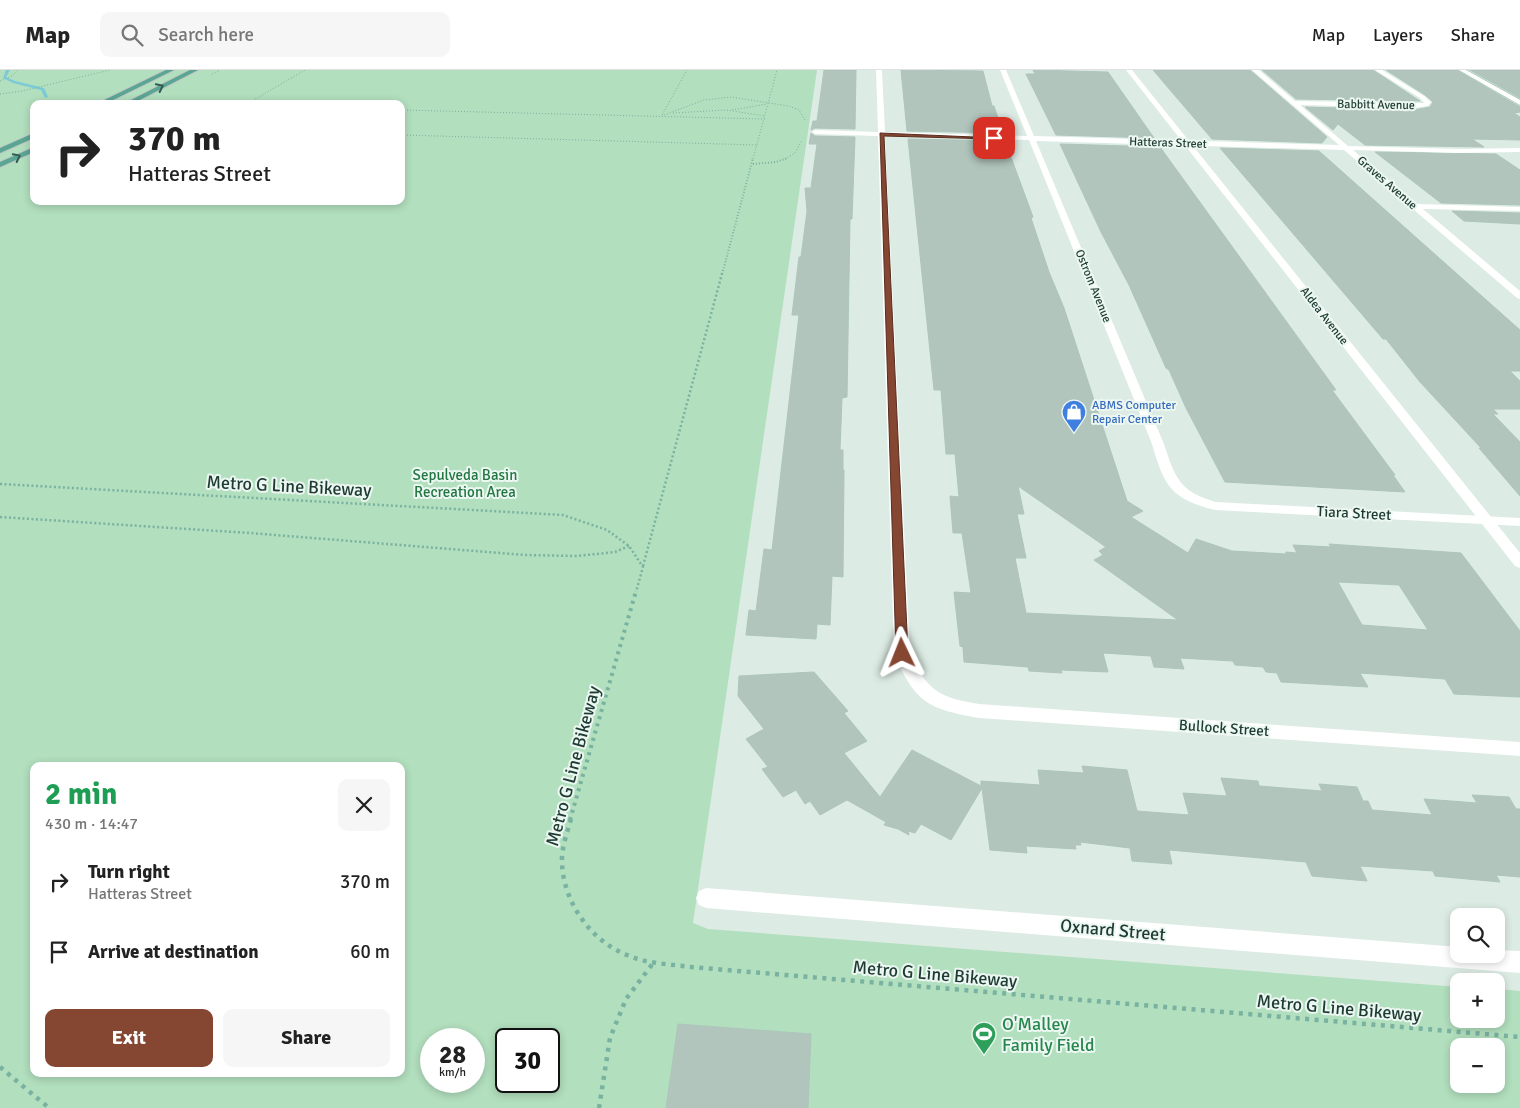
<!DOCTYPE html>
<html lang="en">
<head>
<meta charset="utf-8">
<style>
  :root { --surface:#fff; --page:#f6f6f6; --text:#222; --muted:#767676; --line:#e0e0e0; --accent:#854632 }
  body { margin:0; font-family:Signika,sans-serif; background:var(--page); color:var(--text); height:100vh; display:flex; flex-direction:column; font-size:19px; white-space:nowrap }
  * { box-sizing:border-box; margin:0 }
  p { font-size:16px; color:var(--muted) }
  .icon { flex:none; width:28px; height:28px; fill:none; stroke:currentColor; stroke-width:2; stroke-linecap:round; stroke-linejoin:round }
  .map { position:relative; flex:1; overflow:hidden }
  .side { position:absolute; left:30px; top:692px; width:375px; height:315px; display:flex; flex-direction:column; background:var(--surface); border-radius:10px; box-shadow:0 2px 8px #0003 }
  .side>* { flex:none }
  .hud { position:absolute; left:30px; top:30px; width:375px; height:105px; border-radius:10px; box-shadow:0 2px 8px #0003; background:#fff; color:var(--text); overflow:hidden }
  .buttons { position:absolute; left:1450px; top:838px; display:grid; gap:10px }
  .buttons a { display:grid; place-items:center; width:55px; height:55px; border-radius:10px; background:var(--surface); box-shadow:0 2px 8px #0003; font-size:25px }
  .speed { position:absolute; left:420px; top:958px; display:flex; gap:10px; font-size:25px; font-weight:700; text-align:center }
  .speed>* { display:grid; place-content:center; width:65px; height:65px; border-radius:50%; background:var(--surface); box-shadow:0 2px 8px #0003; line-height:1 }
  .speed small { font-size:12px; font-weight:400 }
  .speed .limit { border:2px solid #111; border-radius:8px; background:#fff; color:#111 }
  .pin { position:absolute; display:grid; place-items:center; width:42px; height:42px; color:#fff; margin:-21px; border-radius:10px; box-shadow:0 2px 8px #0006 }
  .me { position:absolute; width:55px; margin:-28px; rotate:358deg; stroke-linejoin:round; filter:drop-shadow(0 0 4px #0008) }
  .turn { display:flex; align-items:center; gap:18px; height:105px; padding:0 15px; font-size:22px }
  .turn .icon { width:65px; height:65px; stroke-width:2.5 }
  .turn b { display:block; font-size:35px; line-height:42px }
  .round { display:grid; place-items:center; flex:none; width:52px; height:52px; border-radius:10px; background:var(--page) }
  .summary { display:flex; align-items:center; justify-content:space-between; height:85px; padding:0 15px }
  h1 { font-size:30px; font-weight:700; line-height:38px; color:#1e9e55 }
  .button { display:flex; gap:10px; margin-top:auto; padding:10px 15px }
  .button a { flex:1; height:58px; border-radius:10px; background:var(--accent); color:#fff; font-size:20px; font-weight:700; line-height:58px; text-align:center }
  .button a+a { background:var(--page); color:var(--text) }
  ul { padding:0; list-style:none }
  li { display:flex; align-items:center; gap:15px; height:70px; padding:0 15px }
  li div { flex:1 }
  li b { display:block; font-size:19px }
  li em { font-style:normal }
  header { display:flex; align-items:center; gap:30px; box-sizing:border-box; height:70px; padding:0 25px; background:var(--surface); border-bottom:1px solid var(--line) }
  header strong { font-size:24px }
  nav { display:flex; gap:28px; margin-inline-start:auto; font-size:18px }
  .search { width:350px; height:45px; background:var(--page); display:flex; align-items:center; gap:12px; box-sizing:border-box; padding:0 18px; border-radius:10px; color:var(--muted); font-size:19px }
  .map>svg:first-child { display:block }
  .green { fill:#b2dfbe; fill-rule:evenodd }
  .lines { fill:none; stroke-linecap:round; stroke-linejoin:round }
  .stream { fill:#7ccad7; fill-rule:evenodd }
  .building { fill:#b1c5bd; stroke:#aec5bb; fill-rule:evenodd }
  .secondary-casing { stroke:#aeccc1; stroke-width:2 }
  .primary-casing { stroke:#c0c8c6; stroke-width:2 }
  .path-far4 { stroke:#79b2a0; stroke-width:1; stroke-dasharray:1 2; stroke-linecap:butt }
  .path-far3 { stroke:#79b2a0; stroke-width:2; stroke-dasharray:1 2; stroke-linecap:butt }
  .path-far2 { stroke:#79b2a0; stroke-width:2.5; stroke-dasharray:2 2.5; stroke-linecap:butt }
  .path-far1 { stroke:#79b2a0; stroke-width:4; stroke-dasharray:3 4.5; stroke-linecap:butt }
  .path { stroke:#79b2a0; stroke-width:4.5; stroke-dasharray:4 5.5; stroke-linecap:butt }
  .minor { fill:#fff; fill-rule:evenodd }
  .tertiary { fill:#fff; fill-rule:evenodd }
  .secondary { fill:#fff; fill-rule:evenodd }
  .primary { fill:#5ba692; fill-rule:evenodd }
  .oneway { stroke:#305b50 }
  .route { fill:#854632; stroke:#562e20 }
  .labels { text-anchor:middle; dominant-baseline:central; stroke-width:4; stroke-linejoin:round; paint-order:stroke }
  .far-street-label { font-size:12px; fill:#1d3b33; stroke:#edf7f2 }
  .far-shop-label { font-size:12px; fill:#366cbe; stroke:#edf7f2; text-anchor:start }
  .park-label { font-size:15px; fill:#227642; stroke:#edf7f2 }
  .street-label { font-size:15px; fill:#1d3b33; stroke:#edf7f2 }
  .near-street-label { font-size:18px; fill:#1d3b33; stroke:#edf7f2 }
  .near-leisure-label { font-size:18px; fill:#27864d; stroke:#edf7f2; text-anchor:start }
</style>
</head>
<body>
<header>
<strong>Map</strong>
<div class="search"><svg class="icon" aria-label="search" viewBox="0 0 24 24"><circle cx="10" cy="10" r="6"/><path d="M15 15l6 6"/></svg>Search here</div>
<nav><a>Map</a><a>Layers</a><a>Share</a></nav>
</header>
<div class="map">
<svg width="1520" height="1038" viewBox="0 0 1520 1038">
  <rect width="100%" height="100%" fill="#dcebe4"/>
  <path class="green" d="M 0,0 L 817,0 L 693,853 L 708,859 L 1459,917 L 1459,949 L 1496,949 L 1496,919 L 1520,921 L 1520,1038 L 0,1038 ZM 34,34 L 401,34 L 401,131 L 34,131 ZM 34,696 L 401,696 L 401,1004 L 34,1004 ZM 431,969 L 474,969 L 474,1011 L 431,1011 ZM 506,969 L 549,969 L 549,1011 L 506,1011 ZM 1459,976 L 1496,976 L 1496,1014 L 1459,1014 Z"/>
  <g class="lines">
    <path class="stream" d="M 6,0 L 10,0 L 6,7 L 15,11 L 44,18 L 48,27 L 45,28 L 41,20 L 13,13 L 3,8 Z"/>
  </g>
  <path class="building" d="M 824,0 L 856,0 L 855,59 L 815,58 L 811,60 L 813,51 L 817,51 Z
    M 901,0 L 983,1 L 992,36 L 994,36 L 1003,63 L 907,61 Z
    M 1033,0 L 1108,2 L 1154,68 L 1056,65 L 1026,4 L 1035,4 Z
    M 1153,0 L 1250,0 L 1327,67 L 1322,73 L 1212,69 Z
    M 1262,0 L 1373,0 L 1420,31 L 1296,29 Z
    M 1386,0 L 1457,0 L 1520,37 L 1520,42 L 1514,43 L 1520,47 L 1520,70 L 1472,69 L 1484,77 L 1365,75 L 1338,54 L 1333,60 L 1305,37 L 1414,40 L 1430,37 L 1433,32 L 1425,25 Z
    M 1470,0 L 1520,0 L 1520,28 Z
    M 811,63 L 815,66 L 855,67 L 852,149 L 850,149 L 847,327 L 842,328 L 840,380 L 843,380 L 843,400 L 844,400 L 843,507 L 832,506 L 830,555 L 817,554 L 816,569 L 746,565 L 749,540 L 756,541 L 764,479 L 772,480 L 799,245 L 792,245 L 799,187 L 801,187 L 807,141 L 805,118 L 811,118 L 817,74 L 809,74 Z
    M 908,69 L 1005,71 L 1033,147 L 1031,148 L 1049,202 L 1064,238 L 1127,431 L 1143,441 L 1131,447 L 1188,483 L 1196,469 L 1232,481 L 1286,484 L 1286,482 L 1297,483 L 1293,475 L 1331,477 L 1329,474 L 1461,483 L 1520,561 L 1520,627 L 1454,624 L 1445,609 L 1360,603 L 1368,617 L 1281,612 L 1277,603 L 1266,602 L 1263,597 L 1235,595 L 1233,591 L 1180,588 L 1184,599 L 1154,597 L 1151,586 L 1103,583 L 1108,602 L 1061,600 L 1062,603 L 1029,601 L 1028,597 L 964,592 L 963,577 L 960,576 L 954,522 L 971,523 L 962,463 L 953,463 L 950,426 L 959,427 L 955,384 L 946,384 L 941,320 L 934,320 ZM 1018,416 L 1106,477 L 1099,481 L 1103,485 L 1094,490 L 1178,550 L 1026,543 L 1015,488 L 1026,488 L 1017,444 L 1024,444 ZM 1338,512 L 1399,515 L 1428,560 L 1362,555 Z
    M 1060,74 L 1160,77 L 1336,320 L 1332,320 L 1395,405 L 1393,405 L 1405,422 L 1225,412 L 1186,338 L 1169,300 L 1166,298 L 1129,215 L 1101,162 Z
    M 1220,78 L 1319,81 L 1520,260 L 1520,301 L 1510,301 L 1520,311 L 1520,339 L 1493,339 L 1498,344 L 1493,344 L 1520,372 L 1520,426 L 1479,378 L 1482,379 L 1420,312 L 1386,269 L 1383,269 Z
    M 1375,82 L 1496,84 L 1520,100 L 1520,135 L 1441,133 Z
    M 1452,141 L 1520,143 L 1520,154 L 1464,151 Z
    M 814,602 L 848,641 L 844,643 L 867,671 L 844,683 L 880,727 L 912,680 L 981,716 L 981,711 L 1040,715 L 1038,700 L 1084,703 L 1082,696 L 1127,700 L 1137,741 L 1189,745 L 1183,723 L 1227,726 L 1221,708 L 1258,711 L 1259,716 L 1322,721 L 1319,714 L 1357,717 L 1363,731 L 1368,731 L 1372,740 L 1432,745 L 1424,729 L 1477,733 L 1472,725 L 1509,727 L 1516,739 L 1520,739 L 1520,807 L 1496,805 L 1500,812 L 1435,806 L 1433,801 L 1360,796 L 1367,811 L 1312,806 L 1306,792 L 1169,780 L 1172,794 L 1132,791 L 1130,778 L 1080,772 L 1081,775 L 1075,775 L 1076,779 L 1026,776 L 1027,783 L 990,780 L 982,718 L 951,770 L 921,754 L 915,763 L 908,761 L 909,765 L 898,759 L 884,755 L 886,752 L 847,730 L 820,745 L 810,731 L 805,734 L 796,720 L 783,727 L 762,699 L 768,697 L 746,669 L 764,659 L 738,626 L 739,606 Z
    M 678,954 L 811,964 L 808,1038 L 666,1038 Z"/>
  <g class="lines">
    <defs>
      <path id="secondary" d="M 1459,0 L 1466,0 L 1520,30 L 1520,35 Z"/>
      <path id="primary" d="M 166,0 L 174,0 L 105,34 L 96,34 Z
        M 190,0 L 198,0 L 132,34 L 123,34 Z
        M 34,63 L 34,68 L 0,83 L 0,78 Z
        M 34,77 L 34,82 L 0,97 L 0,92 Z"/>
    </defs>
    <use href="#secondary" class="secondary-casing"/>
    <use href="#primary" class="primary-casing"/>
    <path class="path-far4" d="M 212,4 L 220,0
      M 0,11 L 12,6 L 18,0
      M 0,24 L 22,21 L 110,0
      M 247,34 L 305,0
      M 401,40 L 765,49
      M 732,40 L 767,34
      M 673,43 L 726,40 L 765,46
      M 662,45 L 687,0
      M 664,45 L 704,30 L 731,27 L 789,36 L 799,40 L 805,50
      M 401,65 L 758,75
      M 753,89 L 777,0
      M 785,89 L 795,83 L 802,70"/>
    <path class="path-far3" d="M 753,94 L 776,92 L 788,88
      M 723,201 L 753,88"/>
    <path class="path-far2" d="M 0,414 L 563,445 L 607,460 L 629,476 L 643,497 L 636,522
      M 0,447 L 250,463 L 525,485 L 577,486 L 615,482 L 629,476
      M 643,496 L 723,200"/>
    <path class="path-far1" d="M 570,750 L 636,521"/>
    <path class="path" d="M 571,749 C 567,763 561,779 562,794 C 564,833 591,871 627,885 C 647,894 670,894 691,897 L 1520,967
      M 0,997 L 49,1038
      M 599,1038 L 610,968 L 626,929 L 654,892"/>
    <path class="minor" d="M 876,0 L 882,0 L 885,62 L 1027,66 L 1000,0 L 1006,0 L 1034,66 L 1339,75 L 1252,0 L 1259,0 L 1295,31 L 1424,33 L 1420,28 L 1375,0 L 1382,0 L 1424,26 L 1431,32 L 1428,36 L 1414,38 L 1300,35 L 1348,76 L 1458,79 L 1520,78 L 1520,82 L 1458,83 L 1353,80 L 1417,134 L 1520,137 L 1520,141 L 1423,139 L 1520,221 L 1520,229 L 1517,228 L 1344,80 L 1036,71 L 1164,374 C 1175,408 1180,422 1216,432 L 1520,448 L 1520,456 L 1215,440 C 1171,429 1164,416 1152,374 L 1029,70 L 885,66 L 910,583 C 926,620 940,628 979,634 L 1520,672 L 1520,686 L 979,648 C 928,639 914,632 894,583 L 878,66 L 815,64 L 812,62 L 815,60 L 878,62 Z
      M 706,818 L 1459,877 L 1459,884 L 1496,884 L 1496,880 L 1520,881 L 1520,903 L 706,838 L 699,835 L 696,828 L 699,821 Z"/>
    <path class="tertiary" d="M 1126,0 L 1132,0 L 1520,483 L 1520,498 L 1515,496 Z"/>
    <use href="#secondary" class="secondary"/>
    <use href="#primary" class="primary"/>
  </g>
  <defs><path id="oneway-chevron" d="M-2-3.5L2.5 0L-2 3.5" fill="none" stroke-width="1.6" stroke-linecap="round" stroke-linejoin="round" transform="scale(1.25)"/></defs>
  <g class="oneway">
    <use href="#oneway-chevron" transform="translate(160 17) rotate(-26)"/>
    <use href="#oneway-chevron" transform="translate(17 87) rotate(-26)"/>
  </g>
  <path class="route" d="M 880,63 L 997,68 L 994,69 L 884,66 L 908,583 L 902,588 L 896,583 Z"/>
  <defs>
    <symbol id="shop-pin" viewBox="-11 -11 22 30"><path d="M0 17L-7.5 6A9.5 9.5 0 1 1 7.5 6Z" fill="#3f7fe0" stroke="#edf7f2"/><path d="M-5-2.5h2.3a2.7 3.5 0 0 1 5.4 0H5L5.5 6h-11ZM-1.5-2.5h3a1.5 2.3 0 0 0-3 0Z" fill="#fff"/></symbol>
    <symbol id="stadium-pin" viewBox="-11 -11 22 30"><path d="M0 17L-7.5 6A9.5 9.5 0 1 1 7.5 6Z" fill="#2e9e5b" stroke="#edf7f2"/><path d="M0-5a6.5 5 0 1 0 0 10a6.5 5 0 1 0 0-10ZM-3.5-1.8h7v3.6h-7Z" fill="#fff"/></symbol>
  </defs>
  <g fill-rule="evenodd">
    <use href="#shop-pin" x="1060" y="328" width="28" height="38"/>
    <use href="#stadium-pin" x="970" y="950" width="28" height="38"/>
  </g>
  <g class="labels">
    <g class="far-street-label">
      <text transform="translate(1376 35) rotate(1)">Babbitt Avenue</text>
      <text transform="translate(1168 73) rotate(2)">Hatteras Street</text>
      <text transform="translate(1387 113) rotate(41)">Graves Avenue</text>
      <text transform="translate(1093 216) rotate(68)">Ostrom Avenue</text>
      <text transform="translate(1324 246) rotate(52)">Aldea Avenue</text>
    </g>
    <g class="far-shop-label">
      <text x="1092" y="335">ABMS Computer<tspan x="1092" dy="14">Repair Center</tspan></text>
    </g>
    <g class="park-label">
      <text x="465" y="405">Sepulveda Basin<tspan x="465" dy="17">Recreation Area</tspan></text>
    </g>
    <g class="street-label">
      <text transform="translate(1354 443) rotate(3)">Tiara Street</text>
      <text transform="translate(1224 658) rotate(4)">Bullock Street</text>
    </g>
    <g class="near-street-label">
      <text transform="translate(289 416) rotate(3)">Metro G Line Bikeway</text>
      <text transform="translate(573 696) rotate(-75)">Metro G Line Bikeway</text>
      <text transform="translate(1113 860) rotate(5)">Oxnard Street</text>
      <text transform="translate(935 904) rotate(5)">Metro G Line Bikeway</text>
      <text transform="translate(1339 938) rotate(5)">Metro G Line Bikeway</text>
    </g>
    <g class="near-leisure-label">
      <text x="1002" y="954">O'Malley<tspan x="1002" dy="21">Family Field</tspan></text>
    </g>
  </g>
</svg>
<div class="buttons">
<a><svg class="icon" aria-label="search" viewBox="0 0 24 24"><circle cx="10" cy="10" r="6"/><path d="M15 15l6 6"/></svg></a>
<a>+</a>
<a>−</a>
</div>
<div class="speed"><div>28<small>km/h</small></div><div class="limit">30</div></div>
<div class="pin" style="left:994px;top:68px;background:#d93025"><svg class="icon" aria-label="arrive" viewBox="0 0 24 24"><path d="M6 21V4h12l-3 4 3 4H6"/></svg></div>
<svg class="me" style="left:902px;top:583px" viewBox="-20 -20 40 40"><path d="M0-17L14 15 0 8-14 15z" fill="#854632" stroke="#fff" stroke-width="4"/></svg>
<div class="hud">
<div class="turn"><svg class="icon" aria-label="right" viewBox="0 0 24 24"><path d="M7 20v-9h11M14 6l5 5-5 5"/></svg><div><b>370 m</b>Hatteras Street</div></div>
</div>
<section class="side">
<div class="summary"><div><h1>2 min</h1><p>430 m · 14:47</p></div><a class="round"><svg class="icon" aria-label="close" viewBox="0 0 24 24"><path d="M6 6l12 12M18 6L6 18"/></svg></a></div>
<ul>
<li><svg class="icon" aria-label="right" viewBox="0 0 24 24"><path d="M7 20v-9h11M14 6l5 5-5 5"/></svg><div><b>Turn right</b><p>Hatteras Street</p></div><em>370 m</em></li>
<li><svg class="icon" aria-label="arrive" viewBox="0 0 24 24"><path d="M6 21V4h12l-3 4 3 4H6"/></svg><div><b>Arrive at destination</b></div><em>60 m</em></li>
</ul>
<div class="button"><a>Exit</a><a>Share</a></div>
</section>
</div>
</body>
</html>
